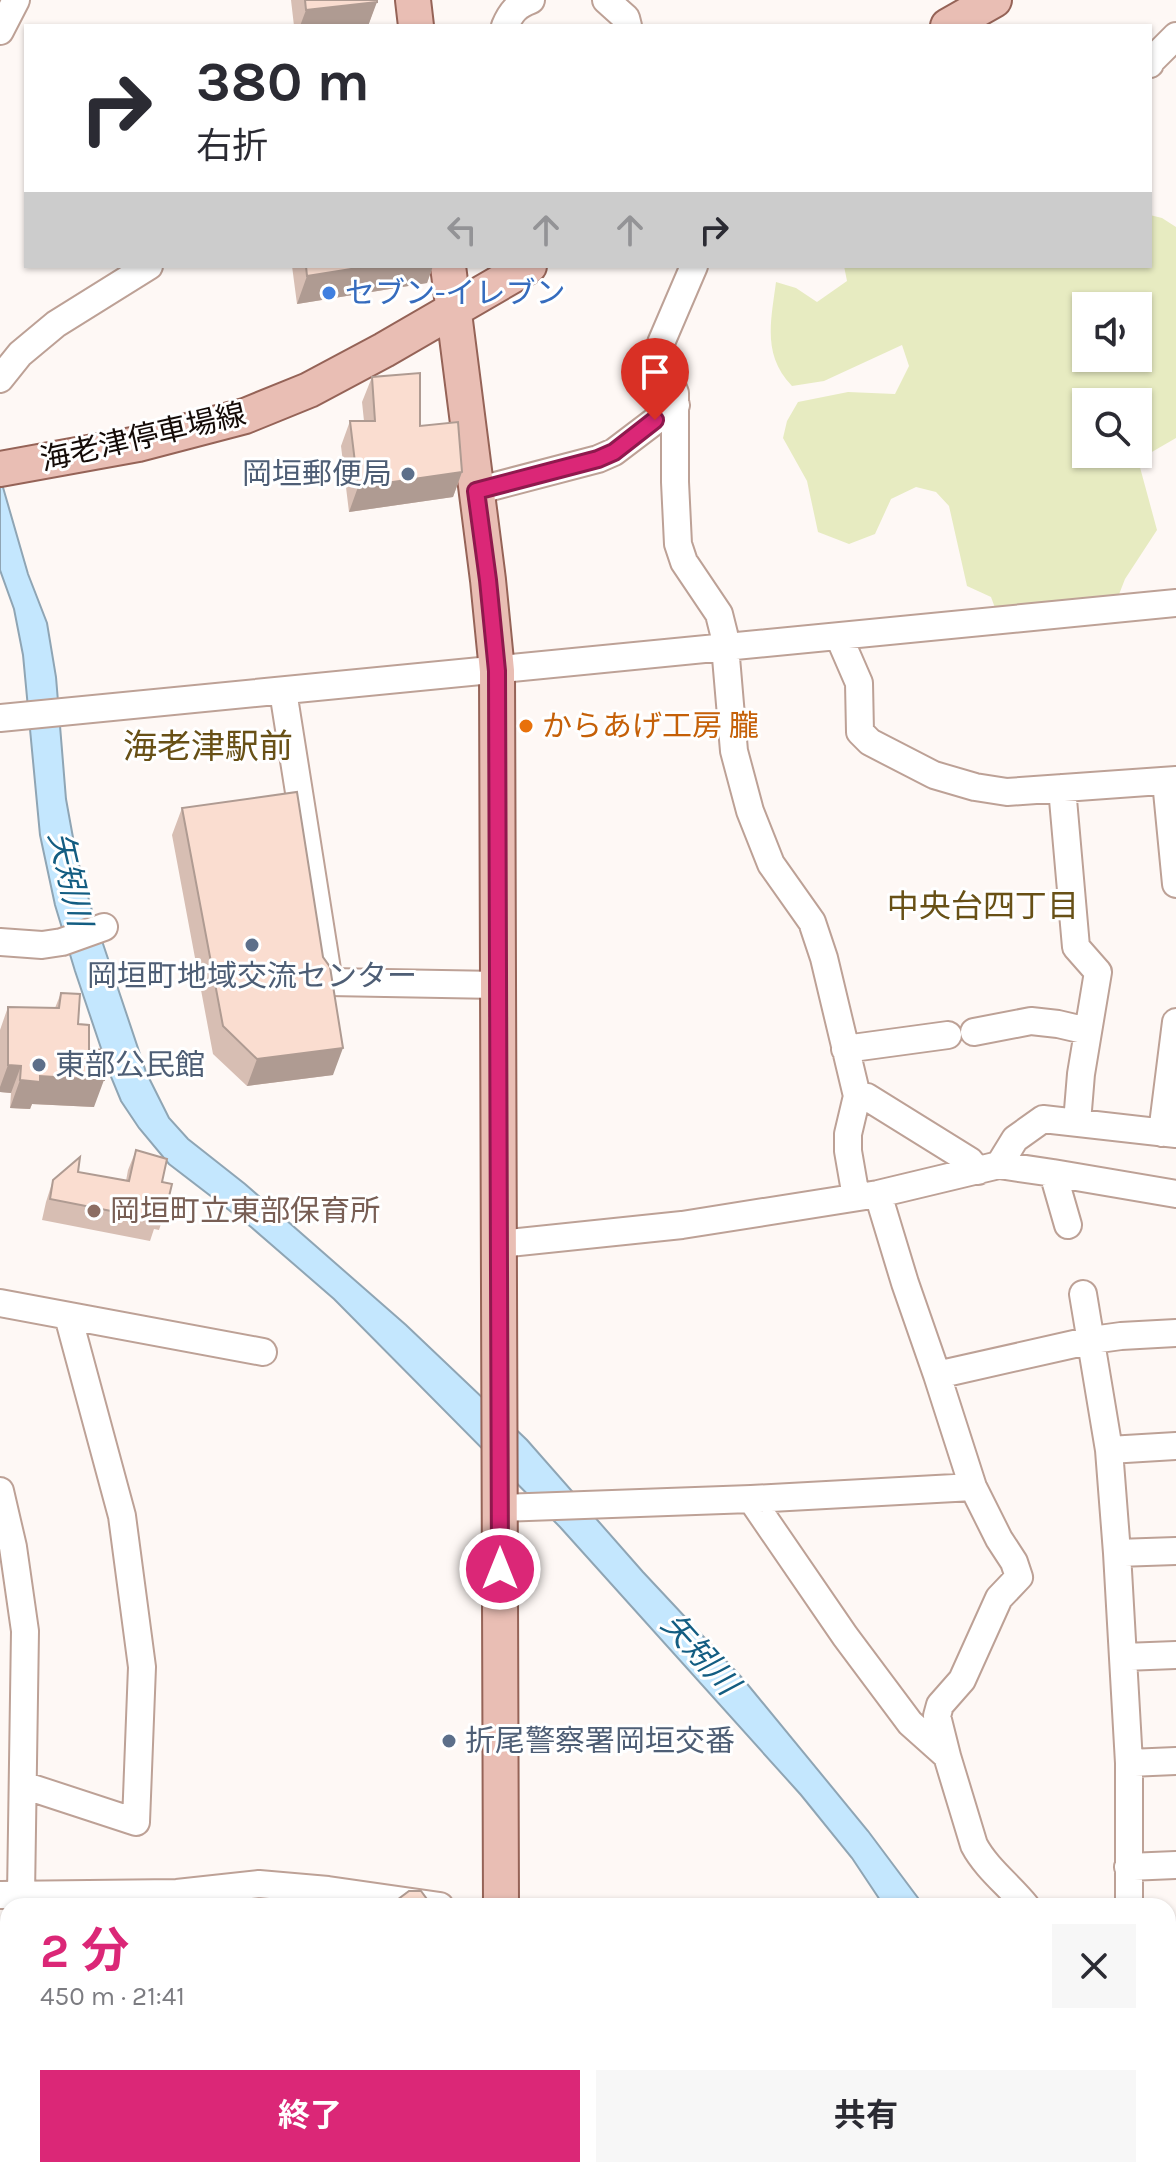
<!DOCTYPE html>
<html lang="ja">
<head>
<meta charset="utf-8">
<style>
  :root { --surface:#fff; --page:#f7f7f7; --text:#2b2b33; --muted:#7c7c81; --accent:#db2777 }
  body { margin:0; font-family:Karla,"Noto Sans JP",sans-serif; background:var(--page); color:var(--text); height:100vh; display:flex; flex-direction:column; font-size:30px; white-space:nowrap }
  * { box-sizing:border-box; margin:0 }
  p { font-size:26px; color:var(--muted) }
  .icon { flex:none; width:44px; height:44px; fill:none; stroke:currentColor; stroke-width:2; stroke-linecap:round; stroke-linejoin:round }
  .map { position:relative; flex:1; overflow:hidden }
  .sheet { position:absolute; left:0px; top:1898px; width:1176px; height:280px; display:flex; flex-direction:column; background:var(--surface); border-radius:24px 24px 0 0; box-shadow:0 2px 6px #0004 }
  .sheet>* { flex:none }
  .banner { position:absolute; left:24px; top:24px; width:1128px; height:244px; border-radius:0px; box-shadow:0 2px 6px #0004; background:#fff; color:var(--text); overflow:hidden }
  .tools { position:absolute; left:1072px; top:292px; display:grid; gap:16px }
  .tools a { display:grid; place-items:center; width:80px; height:80px; border-radius:0px; background:var(--surface); box-shadow:0 2px 6px #0004; font-size:40px }
  .pin { position:absolute; display:grid; place-items:center; width:68px; height:68px; color:#fff; margin:-82px -34px; border-radius:50% 50% 50% 0; rotate:-45deg; box-shadow:0 0 8px #0007 }
  .pin .icon { rotate:45deg }
  .me { position:absolute; width:88px; margin:-44px; rotate:0deg; stroke-linejoin:round; filter:drop-shadow(0 0 6px #0008) }
  .turn { display:flex; align-items:center; gap:28px; height:168px; padding:0 40px; font-size:36px }
  .turn .icon { width:104px; height:104px; stroke-width:2.5 }
  .turn b { display:block; font-size:56px; line-height:68px }
  .lanes { display:flex; align-items:center; height:76px; padding:0 40px; background:#0003; justify-content:center; gap:40px; direction:ltr }
  .lanes .off { opacity:.35 }
  .round { display:grid; place-items:center; flex:none; width:84px; height:84px; border-radius:0px; background:var(--page) }
  .headline { display:flex; align-items:center; justify-content:space-between; height:136px; padding:0 40px }
  h1 { font-size:48px; font-weight:700; line-height:60px; color:var(--accent) }
  .button { display:flex; gap:16px; margin-top:auto; padding:16px 40px }
  .button a { flex:1; height:92px; border-radius:0px; background:var(--accent); color:#fff; font-size:32px; font-weight:700; line-height:92px; text-align:center }
  .button a+a { background:var(--page); color:var(--text) }
  .map>svg:first-child { display:block }
  .green { fill:#e7ebc1; fill-rule:evenodd }
  .water { fill:#c4e7fe; stroke:#8fa5b4; stroke-width:2 }
  .lines { fill:none; stroke-linecap:round; stroke-linejoin:round }
  .minor-casing { stroke:#bda196; stroke-width:30 }
  .major-casing { stroke:#956357; stroke-width:38 }
  .minor { stroke:#fff; stroke-width:26 }
  .major { stroke:#e9beb4; stroke-width:34 }
  .wall { fill:#d7beb3 }
  .shaded-wall { fill:#af9b92 }
  .building { fill:#faddd0; stroke:#af9b92; stroke-width:2 }
  .route-casing { stroke:#8e194d; stroke-width:20 }
  .route { stroke:#db2777; stroke-width:14 }
  .shop-dot { fill:#3f7fe0; stroke:#fff; stroke-width:3 }
  .service-dot { fill:#5c6f8a; stroke:#fff; stroke-width:3 }
  .food-dot { fill:#e8710a; stroke:#fff; stroke-width:3 }
  .education-dot { fill:#8d6e63; stroke:#fff; stroke-width:3 }
  .labels { text-anchor:middle; dominant-baseline:central; stroke-width:6; stroke-linejoin:round; paint-order:stroke }
  .shop-label { font-size:30px; fill:#366cbe; stroke:#fff; text-anchor:start }
  .street-label { font-size:30px; fill:#140b07; stroke:#fff }
  .service-label { font-size:30px; fill:#4e5e75; stroke:#fff; text-anchor:start }
  .food-label { font-size:30px; fill:#c56008; stroke:#fff; text-anchor:start }
  .education-label { font-size:30px; fill:#785e54; stroke:#fff; text-anchor:start }
  .water-label { font-size:32px; font-style:italic; fill:#135d82; stroke:#fff }
  .neighbourhood-label { font-size:32px; fill:#685016; stroke:#fff }
  .quarter-label { font-size:34px; fill:#685016; stroke:#fff }
</style>
</head>
<body>
<div class="map">
<svg width="1176" height="2178" viewBox="0 0 1176 2178">
  <rect width="100%" height="100%" fill="#fef8f5"/>
  <path class="green" d="M 1150,215 L 1162,218 L 1176,227 L 1176,438 L 1138,460 L 1157,530 L 1125,579 L 1118,597 L 998,616 L 991,597 L 967,586 L 949,506 L 936,492 L 916,487 L 891,499 L 875,534 L 849,544 L 818,532 L 807,481 L 783,438 L 787,421 L 798,402 L 848,392 L 895,394 L 909,366 L 902,345 L 824,381 L 792,386 C 762,355 771,321 776,282 L 796,288 L 817,302 L 847,281 L 844,266 L 1150,266 ZM 1086,306 L 1138,306 L 1138,358 L 1086,358 ZM 1086,402 L 1138,402 L 1138,454 L 1086,454 Z"/>
  <path class="water" d="M 0,477 L 28,574 L 47,623 L 56,677 L 66,799 L 76,854 L 93,914 L 146,1072 L 169,1118 L 188,1139 L 245,1184 L 406,1325 L 527,1440 L 643,1572 L 744,1680 L 868,1831 L 924,1906 L 884,1906 L 852,1858 L 801,1795 L 560,1527 L 334,1299 L 251,1227 L 169,1164 L 139,1128 L 121,1101 L 109,1072 L 75,971 L 55,905 L 40,835 L 23,655 L 14,609 L 0,570 Z"/>
  <g class="lines">
    <defs>
      <path id="minor" d="M 606,0 L 626,18 L 628,26
        M 505,26 C 511,12 517,5 531,0
        M 0,31 L 16,0
        M 1150,64 L 1151,61 L 1176,36
        M 694,266 L 661,343 L 661,356 L 675,393 L 675,482 L 678,544 L 684,562 L 719,614 L 724,634 L 734,751 L 750,811 L 771,864 L 812,922 L 824,958 L 857,1096 L 848,1134 L 848,1151 L 856,1197
        M 0,379 L 20,354 L 56,324 L 149,266
        M 476,491 L 598,459 L 614,452 L 676,405
        M 839,637 L 859,683 L 860,732 L 870,742 L 934,775 L 975,787 L 1007,792 L 1176,780
        M 283,691 L 329,982 L 498,985
        M 0,718 L 1176,603
        M 1166,781 L 1176,884
        M 1062,788 L 1076,947 L 1098,972 L 1081,1074 L 1077,1122
        M 0,942 L 42,945 L 62,942 L 104,927
        M 974,1032 L 1031,1021 L 1058,1024 L 1088,1031
        M 845,1049 L 948,1035
        M 857,1096 L 867,1097 L 970,1161 L 978,1171
        M 1162,1133 L 1176,1022
        M 999,1165 L 1015,1139 L 1043,1119 L 1176,1134
        M 1053,1173 L 1176,1194
        M 500,1244 L 682,1225 L 878,1194 L 999,1165 L 1053,1173 L 1068,1225
        M 1083,1294 L 1109,1450 L 1117,1553 L 1129,1763 L 1129,1906
        M 0,1303 L 263,1352
        M 937,1375 L 1092,1340 L 1121,1336 L 1176,1333
        M 1109,1450 L 1176,1446
        M 0,1491 L 13,1547 L 25,1631 L 21,1895
        M 751,1499 L 845,1636 L 910,1723 L 947,1756 L 974,1845 C 986,1868 1010,1886 1026,1906
        M 500,1508 L 751,1499 L 973,1487 L 937,1375 L 905,1283 L 878,1194
        M 1117,1553 L 1176,1551
        M 1124,1657 L 1176,1655
        M 947,1756 L 937,1716 L 940,1705 L 962,1680 L 999,1598 L 1019,1577 L 1014,1562 L 999,1539 L 973,1487
        M 1129,1763 L 1176,1761
        M 23,1785 L 136,1822 L 142,1667 L 122,1516 L 68,1316
        M 1128,1867 L 1176,1865
        M 0,1895 L 177,1893 L 259,1884 L 328,1890 L 440,1906
        M 1168,2032 L 1176,2037
        M 0,2050 L 8,2036
        M 1168,2086 L 1176,2088
        M 210,2170 L 216,2178
        M 354,2170 L 363,2178
        M 801,2170 L 803,2178
        M 913,2170 L 926,2178
        M 1019,2170 L 1023,2178
        M 675,2178 L 697,2174 L 697,2170"/>
      <path id="major" d="M 413,0 L 416,26
        M 948,26 L 994,0
        M 448,266 L 488,580 L 497,671 L 501,1906
        M 0,469 L 138,444 L 245,416 L 309,390 L 384,350 L 529,266
        M 502,2178 L 502,2170"/>
    </defs>
    <use href="#minor" class="minor-casing"/>
    <use href="#major" class="major-casing"/>
    <use href="#minor" class="minor"/>
    <use href="#major" class="major"/>
  </g>
  <path class="wall" d="M 291,0 L 377,0 L 368,26 L 294,26 Z
    M 292,266 L 433,266 L 427,283 L 297,304 Z
    M 372,377 L 462,472 L 453,497 L 349,512 L 341,446 L 350,421 L 364,421 L 362,402 Z
    M 182,808 L 333,1075 L 247,1086 L 213,1054 L 172,835 Z
    M 61,993 L 78,1024 L 89,1049 L 94,1107 L 32,1104 L 30,1109 L 10,1108 L 11,1093 L 0,1092 L 0,1030 L 8,1007 L 55,1008 Z
    M 136,1150 L 162,1182 L 166,1209 L 159,1230 L 154,1229 L 150,1241 L 42,1220 L 46,1202 L 53,1180 L 78,1172 L 126,1181 L 128,1170 Z"/>
  <path class="shaded-wall" d="M 377,2 L 368,26 L 300,26 L 306,10 Z
    M 370,266 L 433,266 L 427,283 L 297,304 L 307,276 Z
    M 462,472 L 453,497 L 349,512 L 358,487 Z
    M 343,1048 L 333,1075 L 247,1086 L 257,1059 Z
    M 8,1065 L 21,1066 L 11,1093 L 0,1092 L 0,1087 Z
    M 40,1076 L 104,1080 L 94,1107 L 32,1104 L 30,1109 L 10,1108 L 20,1080 Z"/>
  <path class="building" d="M 305,0 L 377,0 L 377,2 L 306,10 Z
    M 306,266 L 370,266 L 307,276 Z
    M 420,373 L 420,426 L 458,422 L 462,472 L 358,487 L 350,421 L 375,421 L 372,377 Z
    M 297,792 L 323,957 L 330,967 L 343,1048 L 257,1059 L 223,1026 L 182,808 Z
    M 61,993 L 80,994 L 78,1024 L 89,1025 L 89,1049 L 106,1050 L 104,1080 L 40,1076 L 40,1082 L 20,1080 L 21,1066 L 8,1065 L 8,1007 L 59,1008 Z
    M 136,1150 L 167,1159 L 162,1182 L 172,1184 L 166,1209 L 159,1208 L 157,1220 L 50,1199 L 53,1180 L 80,1157 L 78,1172 L 129,1181 Z
    M 409,1891 L 421,1891 L 432,1906 L 389,1906 Z"/>
  <g class="lines">
    <defs>
      <path id="route" d="M 500,1569 L 497,671 L 488,580 L 476,491 L 598,459 L 614,452 L 655,420"/>
    </defs>
    <use href="#route" class="route-casing"/>
    <use href="#route" class="route"/>
  </g>
  <circle class="shop-dot" cx="329" cy="293" r="8"/>
  <g class="service-dot">
    <circle cx="408" cy="474" r="8"/>
    <circle cx="252" cy="945" r="8"/>
    <circle cx="39" cy="1065" r="8"/>
    <circle cx="449" cy="1741" r="8"/>
  </g>
  <circle class="food-dot" cx="526" cy="726" r="8"/>
  <circle class="education-dot" cx="94" cy="1211" r="8"/>
  <g class="labels">
    <g class="shop-label">
      <text x="345" y="293">セブン-イレブン</text>
    </g>
    <g class="street-label">
      <text transform="translate(143 437) rotate(-13)">海老津停車場線</text>
    </g>
    <g class="service-label">
      <text x="392" y="474" text-anchor="end">岡垣郵便局</text>
      <text x="252" y="976" text-anchor="middle">岡垣町地域交流センター</text>
      <text x="55" y="1065">東部公民館</text>
      <text x="465" y="1741">折尾警察署岡垣交番</text>
    </g>
    <g class="food-label">
      <text x="542" y="726">からあげ工房 朧</text>
    </g>
    <g class="education-label">
      <text x="110" y="1211">岡垣町立東部保育所</text>
    </g>
    <g class="water-label">
      <text transform="translate(70 879) rotate(77)">矢矧川</text>
      <text transform="translate(700 1654) rotate(48)">矢矧川</text>
    </g>
    <g class="neighbourhood-label">
      <text x="983" y="906">中央台四丁目</text>
    </g>
    <g class="quarter-label">
      <text x="208" y="747">海老津駅前</text>
    </g>
  </g>
</svg>
<div class="tools">
<a><svg class="icon" aria-label="sound" viewBox="0 0 24 24"><path d="M4 9h4l5-4v14l-5-4H4zM17 9q2 3 0 6"/></svg></a>
<a><svg class="icon" aria-label="search" viewBox="0 0 24 24"><circle cx="10" cy="10" r="6"/><path d="M15 15l6 6"/></svg></a>
</div>
<div class="pin" style="left:655px;top:420px;background:#d93025"><svg class="icon" aria-label="arrive" viewBox="0 0 24 24"><path d="M6 21V4h12l-3 4 3 4H6"/></svg></div>
<svg class="me" style="left:500px;top:1569px" viewBox="-20 -20 40 40"><circle r="17" fill="#db2777" stroke="#fff" stroke-width="3"/><path d="M0-11L8 9 0 5-8 9z" fill="#fff"/></svg>
<div class="banner">
<div class="turn"><svg class="icon" aria-label="right" viewBox="0 0 24 24"><path d="M7 20v-9h11M14 6l5 5-5 5"/></svg><div><b>380 m</b>右折</div></div>
<div class="lanes"><svg class="icon off" aria-label="left" viewBox="0 0 24 24"><path d="M17 20v-9H6M10 6l-5 5 5 5"/></svg><svg class="icon off" aria-label="ahead" viewBox="0 0 24 24"><path d="M12 20V5M6 11l6-6 6 6"/></svg><svg class="icon off" aria-label="ahead" viewBox="0 0 24 24"><path d="M12 20V5M6 11l6-6 6 6"/></svg><svg class="icon" aria-label="right" viewBox="0 0 24 24"><path d="M7 20v-9h11M14 6l5 5-5 5"/></svg></div>
</div>
<section class="sheet">
<div class="headline"><div><h1>2 分</h1><p>450 m · 21:41</p></div><a class="round"><svg class="icon" aria-label="close" viewBox="0 0 24 24"><path d="M6 6l12 12M18 6L6 18"/></svg></a></div>
<div class="button"><a>終了</a><a>共有</a></div>
</section>
</div>
</body>
</html>
